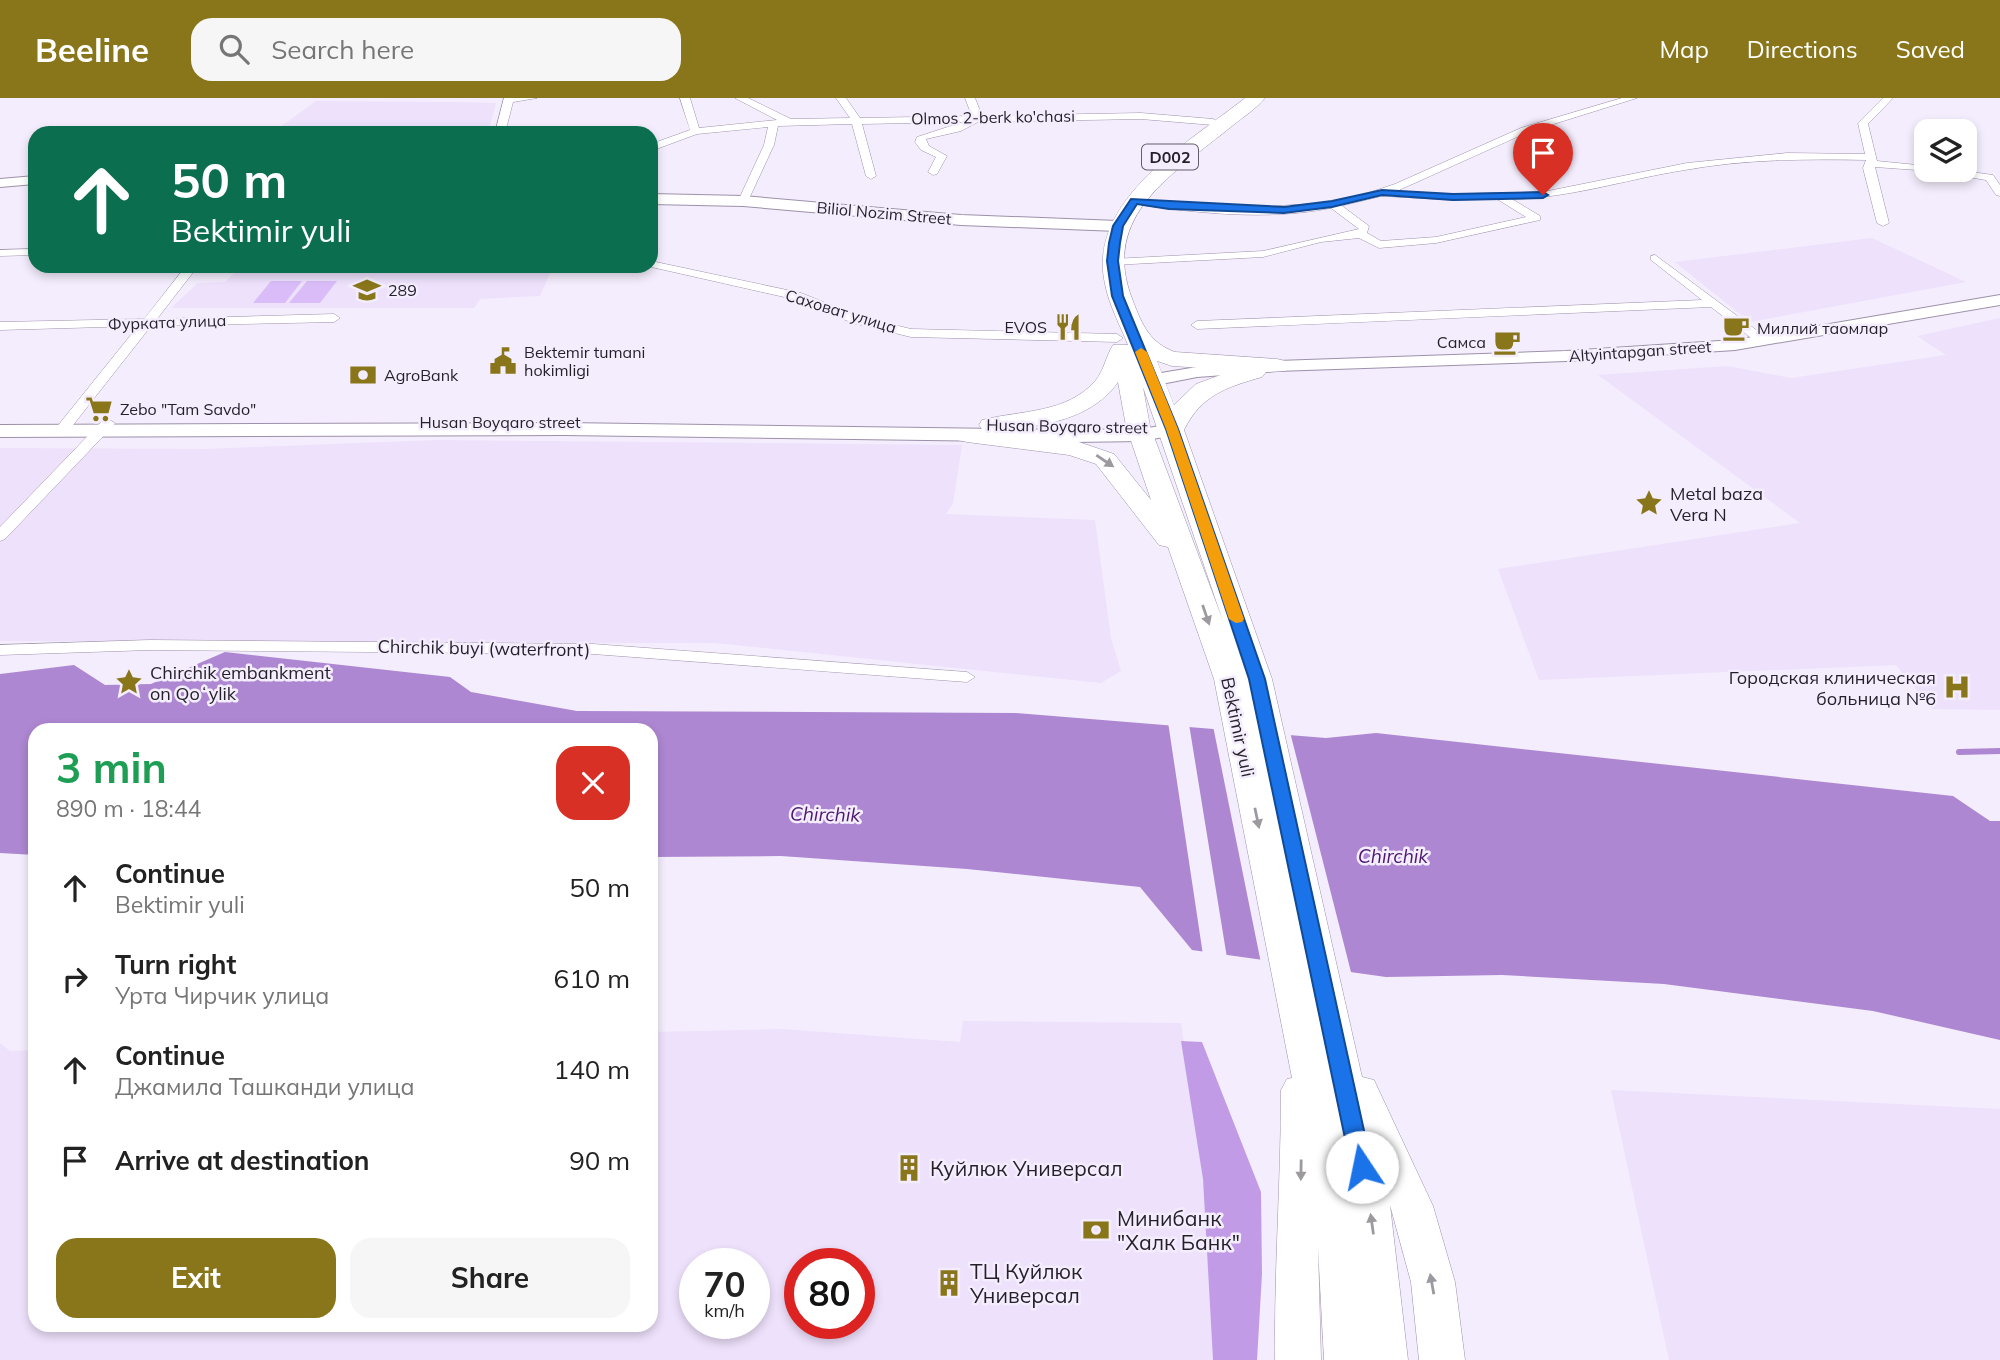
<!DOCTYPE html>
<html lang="en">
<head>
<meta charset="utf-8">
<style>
  :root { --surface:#fff; --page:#f6f6f6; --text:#222; --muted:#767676; --accent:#89761a }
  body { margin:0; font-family:Mulish,sans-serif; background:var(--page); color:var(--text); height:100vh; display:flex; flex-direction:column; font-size:26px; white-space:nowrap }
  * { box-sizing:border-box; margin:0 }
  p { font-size:23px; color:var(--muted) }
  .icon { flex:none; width:38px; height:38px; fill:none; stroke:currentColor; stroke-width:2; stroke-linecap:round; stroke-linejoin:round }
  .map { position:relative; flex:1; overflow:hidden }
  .panel { position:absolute; left:28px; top:625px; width:630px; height:609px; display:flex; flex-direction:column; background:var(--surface); border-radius:21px; box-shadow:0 4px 10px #0003 }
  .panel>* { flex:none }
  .guide { position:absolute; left:28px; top:28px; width:630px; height:147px; border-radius:21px; box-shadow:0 4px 10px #0003; background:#0b6e4f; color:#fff; overflow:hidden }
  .buttons { position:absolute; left:1914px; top:21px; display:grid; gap:14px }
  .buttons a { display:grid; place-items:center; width:63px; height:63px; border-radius:14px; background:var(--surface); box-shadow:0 4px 10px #0003; font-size:35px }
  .speed { position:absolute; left:679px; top:1150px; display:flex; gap:14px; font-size:35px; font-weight:700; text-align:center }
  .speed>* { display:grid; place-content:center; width:91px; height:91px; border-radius:50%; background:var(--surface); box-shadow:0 4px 10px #0003; line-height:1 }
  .speed small { font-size:18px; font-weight:400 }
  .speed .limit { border:10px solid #d22; background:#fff; color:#111 }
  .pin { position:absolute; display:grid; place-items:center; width:60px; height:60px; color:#fff; margin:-72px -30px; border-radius:50% 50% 50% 0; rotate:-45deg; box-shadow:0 0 7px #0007 }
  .pin .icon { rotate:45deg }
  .me { position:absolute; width:77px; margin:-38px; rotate:349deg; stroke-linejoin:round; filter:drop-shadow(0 0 5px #0008) }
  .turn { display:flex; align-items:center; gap:24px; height:147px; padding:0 28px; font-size:32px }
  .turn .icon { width:91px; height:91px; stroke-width:2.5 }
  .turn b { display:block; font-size:49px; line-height:60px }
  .round { display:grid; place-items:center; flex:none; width:74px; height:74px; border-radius:21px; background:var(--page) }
  .overview { display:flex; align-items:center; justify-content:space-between; height:119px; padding:0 28px }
  h1 { font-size:42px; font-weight:700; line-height:52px; color:#1e9e55 }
  .action { display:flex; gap:14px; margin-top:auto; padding:14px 28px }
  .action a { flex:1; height:80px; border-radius:21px; background:var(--accent); color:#fff; font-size:28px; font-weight:700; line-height:80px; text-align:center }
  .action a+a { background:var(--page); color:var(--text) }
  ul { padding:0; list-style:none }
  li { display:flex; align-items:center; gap:21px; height:91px; padding:0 28px }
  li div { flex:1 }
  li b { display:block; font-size:26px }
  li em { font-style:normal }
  header { display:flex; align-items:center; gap:42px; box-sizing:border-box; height:98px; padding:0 35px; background:var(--accent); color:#fff }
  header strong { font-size:33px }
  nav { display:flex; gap:38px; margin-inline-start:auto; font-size:24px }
  .search { width:490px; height:63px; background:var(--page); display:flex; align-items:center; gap:18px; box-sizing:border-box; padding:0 24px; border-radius:21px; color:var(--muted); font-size:26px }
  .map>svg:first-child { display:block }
  .built { fill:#eee1fc; fill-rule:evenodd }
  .green { fill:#dabdf8 }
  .forest { fill:#c29be7 }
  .water { fill:#ad87d1 }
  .pier { fill:#f4edfd }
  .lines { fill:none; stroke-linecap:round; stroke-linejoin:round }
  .stream { stroke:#ad87d1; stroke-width:6 }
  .street-casing { stroke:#9d91aa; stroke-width:1 }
  .secondary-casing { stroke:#9d91aa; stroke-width:2 }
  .highway-casing { stroke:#9d91aa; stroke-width:1 }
  .street { fill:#fff; fill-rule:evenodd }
  .secondary { fill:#fff; fill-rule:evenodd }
  .highway { fill:#fff; fill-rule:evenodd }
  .oneway { fill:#9c9a9f }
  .route { fill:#1a73e8; stroke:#114b97; stroke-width:2 }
  .slow { fill:#f59e0b }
  .labels { text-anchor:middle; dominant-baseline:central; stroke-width:5; stroke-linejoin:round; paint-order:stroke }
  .far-street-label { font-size:16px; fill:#241f29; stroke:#f4edfd }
  .shield { fill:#f4edfd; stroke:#625d69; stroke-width:2 }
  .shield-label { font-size:16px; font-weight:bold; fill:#241f29 }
  .far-poi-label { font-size:16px; fill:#241f29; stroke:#f4edfd; text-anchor:start }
  .poi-label { font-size:18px; fill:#241f29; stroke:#f4edfd; text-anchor:start }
  .street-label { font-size:18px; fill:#241f29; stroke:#f4edfd }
  .water-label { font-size:19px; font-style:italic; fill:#4c1870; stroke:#f4edfd }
  .near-poi-label { font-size:21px; fill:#241f29; stroke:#f4edfd; text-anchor:start }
</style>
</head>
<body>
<header>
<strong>Beeline</strong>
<div class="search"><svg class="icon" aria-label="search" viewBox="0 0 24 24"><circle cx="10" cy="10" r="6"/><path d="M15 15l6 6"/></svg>Search here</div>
<nav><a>Map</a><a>Directions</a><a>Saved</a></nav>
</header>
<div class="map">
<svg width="2000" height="1262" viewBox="0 0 2000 1262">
  <rect width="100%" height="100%" fill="#f4edfd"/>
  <path class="built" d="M 316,3 L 450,4 L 496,5 L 488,35 L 272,35 Z
    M 1872,140 L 1966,184 L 1750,224 L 1675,164 Z
    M 312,168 L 553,168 L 540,198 L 480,201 L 474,210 L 171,210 L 198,185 L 225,184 L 237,172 L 307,173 Z
    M 2000,220 L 2000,612 L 1932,611 L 1896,567 L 1539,582 L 1498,471 L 1800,425 L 1598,277 L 1727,268 L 1791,280 L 1946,257 L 1917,238 Z
    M 437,342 L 962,347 L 953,405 L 946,416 L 1095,422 L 1111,540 L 1121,573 L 1101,585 L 715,545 L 0,543 L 0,350 L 205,351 Z
    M 963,923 L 1181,925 L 1203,1081 L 1213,1262 L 0,1262 L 0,945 L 10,953 L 35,952 L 35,1227 L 651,1227 L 651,934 L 781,931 L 960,944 ZM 695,1166 L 754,1166 L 754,1225 L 695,1225 ZM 800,1166 L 859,1166 L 859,1225 L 800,1225 Z
    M 1611,992 L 2000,1011 L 2000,1262 L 1669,1262 Z"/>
  <path class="green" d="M 271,183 L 302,183 L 285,205 L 253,205 Z
    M 307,183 L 337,183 L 320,205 L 289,205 Z"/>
  <path class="forest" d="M 1181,943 L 1202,944 L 1261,1094 L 1262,1176 L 1257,1262 L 1213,1262 L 1203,1081 Z"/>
  <path class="water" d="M 225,554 L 450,579 L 471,594 L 577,613 L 1015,615 L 1326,640 L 1376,635 L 1953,698 L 1990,723 L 2000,723 L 2000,942 L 1873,913 L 1664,886 L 1502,877 L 1386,879 L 1192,852 L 1140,789 L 967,771 L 781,758 L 651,759 L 651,632 L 35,632 L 35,757 L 0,755 L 0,576 L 74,567 L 105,587 L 151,586 Z"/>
  <path class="pier" d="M 1168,624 L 1189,626 L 1227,860 L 1203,857 Z
    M 1213,628 L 1290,634 L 1352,878 L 1261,865 Z"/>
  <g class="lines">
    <path class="stream" d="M 1959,654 L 2000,653"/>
    <defs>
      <path id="street" d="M 504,0 L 537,0 L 513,4 L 505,35 L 495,35 Z
        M 680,0 L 690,0 L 699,30 L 777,22 L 735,0 L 748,0 L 791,21 L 850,20 L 836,0 L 846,0 L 860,20 L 972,18 L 965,0 L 975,0 L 982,18 L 1141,15 L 1213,21 L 1218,24 L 1213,27 L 1141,21 L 978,24 L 961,33 L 926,41 L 929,48 L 947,58 L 937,76 L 933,77 L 928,74 L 936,59 L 921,52 L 915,44 L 917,39 L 963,24 L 862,26 L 876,78 L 871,81 L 866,78 L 852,26 L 778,28 L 774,47 L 748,103 L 743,106 L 738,103 L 764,47 L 768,29 L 697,36 L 651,53 L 651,46 L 690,32 Z
        M 1622,0 L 1637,0 L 1528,34 L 1397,93 L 1453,96 L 1543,94 L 1687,65 L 1787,55 L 1865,56 L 1858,25 L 1883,0 L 1893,0 L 1868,26 L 1877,63 L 1927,68 L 1927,72 L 1957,72 L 1993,77 L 2000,87 L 2000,98 L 1996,97 L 1986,82 L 1931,73 L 1875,69 L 1889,125 L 1883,128 L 1877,125 L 1863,70 L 1866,62 C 1806,61 1745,61 1685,72 C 1627,81 1571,100 1512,101 L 1540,118 L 1540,122 L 1436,145 L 1379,150 L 1359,140 L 1321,144 L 1263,159 L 1113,167 L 1107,164 L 1113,161 L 1263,153 L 1359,131 L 1331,110 C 1266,123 1198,115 1134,106 L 1130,105 L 1130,101 L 1260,109 L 1324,105 L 1353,100 L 1395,86 L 1521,30 ZM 1382,98 L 1453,102 L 1497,101 L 1526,119 L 1436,139 L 1381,143 L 1367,135 L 1369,128 L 1342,108 Z
        M 35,151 L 35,157 L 0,158 L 0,152 Z
        M 1655,157 L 1767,240 L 1767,246 L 1759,246 L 1711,209 L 1197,231 L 1191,227 L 1197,223 L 1702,202 L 1651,162 L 1651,158 Z
        M 651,163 L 801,195 L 861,219 L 911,231 L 1117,236 L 1123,240 L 1117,244 L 911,239 L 853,225 L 793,201 L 647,168 L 651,168 Z
        M 186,168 L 198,168 L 157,221 L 334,216 L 340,220 L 334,224 L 151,228 L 66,336 L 56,336 L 56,330 L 138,228 L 0,232 L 0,224 L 144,221 Z
        M 108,321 L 115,325 L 113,328 L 5,441 L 0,443 L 0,429 L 103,322 Z
        M 150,542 L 593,546 L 967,574 L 975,579 L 967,584 L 593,556 L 150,552 L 0,557 L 0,547 Z"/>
      <path id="secondary" d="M 35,78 L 35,86 L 0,89 L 0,81 Z
        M 651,96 L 743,98 L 961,117 L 1118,123 L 1126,128 L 1118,133 L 961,127 L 743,108 L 651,106 Z
        M 2000,197 L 2000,207 L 1735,252 L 1566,263 L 1277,273 L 1197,279 L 1131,292 L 1122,286 L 1131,280 L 1197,269 L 1277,263 L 1566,253 L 1735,242 Z
        M 564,325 L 1073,332 L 1142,331 L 1172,326 L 1182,332 L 1179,336 L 1142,343 L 1073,344 L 564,337 L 0,339 L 0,327 Z"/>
      <path id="highway" d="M 1245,0 L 1265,0 C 1256,11 1243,19 1232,28 C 1175,75 1098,117 1133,203 C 1142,227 1150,245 1175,254 L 1277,261 L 1285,263 L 1289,268 L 1285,273 L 1266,274 L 1262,279 C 1227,289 1201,297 1184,332 L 1272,581 L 1362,979 L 1374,982 L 1433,1108 L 1455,1184 L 1465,1262 L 1419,1262 L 1411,1184 L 1390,1107 L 1408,1262 L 1324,1262 L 1318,1149 L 1321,1262 L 1275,1262 C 1274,1172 1281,1082 1281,992 L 1287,981 L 1292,980 L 1214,581 L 1168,449 L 1159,447 L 1096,366 L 1069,357 L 967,344 L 958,342 L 955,337 L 958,332 L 982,331 L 979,327 L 982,322 C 1021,312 1067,316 1096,282 C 1104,272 1106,258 1113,247 L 1128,247 C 1120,227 1109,207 1105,186 C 1086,102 1190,44 1245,0 ZM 1157,263 L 1172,268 L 1234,272 L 1196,286 L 1174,307 ZM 1118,284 L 1126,328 L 1151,402 L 1114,356 L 1073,342 L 999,333 C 1042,328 1092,322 1118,284 ZM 1143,289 L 1223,523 L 1150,328 Z"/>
    </defs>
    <use href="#street" class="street-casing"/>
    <use href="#secondary" class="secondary-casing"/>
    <use href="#highway" class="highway-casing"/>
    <use href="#street" class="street"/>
    <use href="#secondary" class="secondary"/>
    <use href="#highway" class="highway"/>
  </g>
  <defs><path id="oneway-solid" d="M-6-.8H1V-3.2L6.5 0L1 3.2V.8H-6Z" transform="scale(1.75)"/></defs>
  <g class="oneway">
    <use href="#oneway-solid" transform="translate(1105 363) rotate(34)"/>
    <use href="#oneway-solid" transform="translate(1206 517) rotate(71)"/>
    <use href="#oneway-solid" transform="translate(1257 720) rotate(78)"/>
    <use href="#oneway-solid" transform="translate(1301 1072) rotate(91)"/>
    <use href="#oneway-solid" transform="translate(1372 1126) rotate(-98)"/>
    <use href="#oneway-solid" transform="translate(1432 1186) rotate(-100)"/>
  </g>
  <path class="route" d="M 1382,92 L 1453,96 L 1543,94 L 1548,97 L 1543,100 L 1453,102 L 1382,97 L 1332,109 L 1284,115 L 1169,111 L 1137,106 L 1123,128 L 1120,145 L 1118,163 L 1123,198 L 1178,331 L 1265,581 L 1372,1069 L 1369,1074 L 1354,1074 L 1351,1069 L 1249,581 L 1166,331 L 1112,198 L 1107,163 L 1109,145 L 1113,128 L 1131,101 L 1284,109 L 1332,103 Z"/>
  <path class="slow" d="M 1141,250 L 1147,254 L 1178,331 L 1244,521 L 1242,524 L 1236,525 L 1229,521 L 1166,331 L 1135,254 Z"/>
  <defs>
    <symbol id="school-bare" viewBox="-9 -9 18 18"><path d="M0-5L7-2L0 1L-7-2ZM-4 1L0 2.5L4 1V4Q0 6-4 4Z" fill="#89761a" stroke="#f4edfd" stroke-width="2.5" paint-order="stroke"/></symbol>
    <symbol id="restaurant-bare" viewBox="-9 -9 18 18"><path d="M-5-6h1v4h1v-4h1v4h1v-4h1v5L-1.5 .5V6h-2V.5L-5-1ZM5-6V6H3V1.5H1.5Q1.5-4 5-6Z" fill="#89761a" stroke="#f4edfd" stroke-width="2.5" paint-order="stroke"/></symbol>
    <symbol id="cafe-bare" viewBox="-9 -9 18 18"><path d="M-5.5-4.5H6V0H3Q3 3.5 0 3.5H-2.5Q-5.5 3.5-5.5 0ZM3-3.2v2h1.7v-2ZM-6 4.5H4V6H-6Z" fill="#89761a" stroke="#f4edfd" stroke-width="2.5" paint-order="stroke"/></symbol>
    <symbol id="civic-bare" viewBox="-9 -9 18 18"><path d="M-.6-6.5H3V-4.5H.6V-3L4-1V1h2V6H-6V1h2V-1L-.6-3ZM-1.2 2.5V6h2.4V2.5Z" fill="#89761a" stroke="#f4edfd" stroke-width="2.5" paint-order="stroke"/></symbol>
    <symbol id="bank-bare" viewBox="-9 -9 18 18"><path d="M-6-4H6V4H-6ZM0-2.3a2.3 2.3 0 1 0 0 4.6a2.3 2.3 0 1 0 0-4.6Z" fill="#89761a" stroke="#f4edfd" stroke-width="2.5" paint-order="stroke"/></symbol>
    <symbol id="supermarket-bare" viewBox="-9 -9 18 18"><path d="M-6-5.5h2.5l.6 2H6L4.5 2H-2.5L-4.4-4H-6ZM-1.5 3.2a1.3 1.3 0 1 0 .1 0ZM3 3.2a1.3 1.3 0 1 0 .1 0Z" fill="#89761a" stroke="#f4edfd" stroke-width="2.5" paint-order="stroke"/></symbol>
    <symbol id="sight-bare" viewBox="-9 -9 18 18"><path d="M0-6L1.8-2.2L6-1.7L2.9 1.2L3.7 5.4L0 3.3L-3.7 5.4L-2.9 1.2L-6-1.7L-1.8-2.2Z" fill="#89761a" stroke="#f4edfd" stroke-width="2.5" paint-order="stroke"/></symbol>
    <symbol id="hospital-bare" viewBox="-9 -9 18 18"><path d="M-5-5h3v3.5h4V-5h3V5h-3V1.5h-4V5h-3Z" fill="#89761a" stroke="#f4edfd" stroke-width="2.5" paint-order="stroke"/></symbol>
    <symbol id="building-bare" viewBox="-9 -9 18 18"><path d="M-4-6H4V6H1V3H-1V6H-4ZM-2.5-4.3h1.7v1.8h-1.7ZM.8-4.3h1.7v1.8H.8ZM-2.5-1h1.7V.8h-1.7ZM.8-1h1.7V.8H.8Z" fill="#89761a" stroke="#f4edfd" stroke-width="2.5" paint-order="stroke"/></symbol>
  </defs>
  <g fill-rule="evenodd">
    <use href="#school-bare" x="348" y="173" width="38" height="38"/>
    <use href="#restaurant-bare" x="1049" y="210" width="38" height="38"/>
    <use href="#cafe-bare" x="1717" y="211" width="38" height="38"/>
    <use href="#cafe-bare" x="1488" y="225" width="38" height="38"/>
    <use href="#civic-bare" x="484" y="244" width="38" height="38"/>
    <use href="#bank-bare" x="344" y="258" width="38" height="38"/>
    <use href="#supermarket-bare" x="80" y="292" width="38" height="38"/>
    <use href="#sight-bare" x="1630" y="386" width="38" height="38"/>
    <use href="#sight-bare" x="110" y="565" width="38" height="38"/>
    <use href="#hospital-bare" x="1938" y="570" width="38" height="38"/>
    <use href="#building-bare" x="890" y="1051" width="38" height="38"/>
    <use href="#bank-bare" x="1077" y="1113" width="38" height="38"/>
    <use href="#building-bare" x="930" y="1166" width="38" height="38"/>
  </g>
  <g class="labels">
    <g class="far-street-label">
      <text transform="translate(993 19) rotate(-1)">Olmos 2-berk ko'chasi</text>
      <text transform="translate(884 115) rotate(5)">Biliol Nozim Street</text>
      <text transform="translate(841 213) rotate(17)">Саховат улица</text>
      <text transform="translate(167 224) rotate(-2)">Фурката улица</text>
      <text transform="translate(1640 253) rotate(-4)">Altyintapgan street</text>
      <text x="500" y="324">Husan Boyqaro street</text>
      <text transform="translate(1067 328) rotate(1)">Husan Boyqaro street</text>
    </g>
    <rect class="shield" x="1142" y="46.5" width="56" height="25" rx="5"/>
    <g class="shield-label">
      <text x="1170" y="59">D002</text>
    </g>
    <g class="far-poi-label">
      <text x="388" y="192">289</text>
      <text x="1047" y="229" text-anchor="end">EVOS</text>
      <text x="1757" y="230">Миллий таомлар</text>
      <text x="1486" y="244" text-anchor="end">Самса</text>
      <text x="524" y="254">Bektemir tumani<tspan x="524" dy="18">hokimligi</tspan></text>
      <text x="384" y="277">AgroBank</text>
      <text x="120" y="311">Zebo "Tam Savdo"</text>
    </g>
    <g class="poi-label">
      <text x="1670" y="395">Metal baza<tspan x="1670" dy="21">Vera N</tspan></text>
      <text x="150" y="574">Chirchik embankment<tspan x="150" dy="21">on Qoʻylik</tspan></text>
      <text x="1936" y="579" text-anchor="end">Городская клиническая<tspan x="1936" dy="21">больница №6</tspan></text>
    </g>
    <g class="street-label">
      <text transform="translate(484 550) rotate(1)">Chirchik buyi (waterfront)</text>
      <text transform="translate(1238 629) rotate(78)">Bektimir yuli</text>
    </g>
    <g class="water-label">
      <text transform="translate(825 716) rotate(1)">Chirchik</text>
      <text x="1393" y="758">Chirchik</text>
    </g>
    <g class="near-poi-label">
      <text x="930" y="1070">Куйлюк Универсал</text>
      <text x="1117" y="1120">Минибанк<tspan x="1117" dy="24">"Халк Банк"</tspan></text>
      <text x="970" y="1173">ТЦ Куйлюк<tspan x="970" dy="24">Универсал</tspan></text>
    </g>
  </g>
</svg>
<div class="buttons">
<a><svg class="icon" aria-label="layers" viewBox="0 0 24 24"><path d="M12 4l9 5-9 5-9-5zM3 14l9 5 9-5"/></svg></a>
</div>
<div class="speed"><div>70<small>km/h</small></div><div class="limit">80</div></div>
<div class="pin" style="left:1543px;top:97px;background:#d93025"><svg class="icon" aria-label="arrive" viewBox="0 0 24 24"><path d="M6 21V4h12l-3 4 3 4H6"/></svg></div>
<svg class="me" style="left:1362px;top:1069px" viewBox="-20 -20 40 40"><circle r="19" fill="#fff"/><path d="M0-13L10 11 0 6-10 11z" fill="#1a73e8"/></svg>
<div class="guide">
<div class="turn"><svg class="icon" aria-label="ahead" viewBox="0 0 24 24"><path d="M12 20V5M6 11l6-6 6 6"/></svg><div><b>50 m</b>Bektimir yuli</div></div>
</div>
<section class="panel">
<div class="overview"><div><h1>3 min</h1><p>890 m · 18:44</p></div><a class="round" style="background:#d93025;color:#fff"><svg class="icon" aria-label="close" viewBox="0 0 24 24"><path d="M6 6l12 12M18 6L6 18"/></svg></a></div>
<ul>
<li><svg class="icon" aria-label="ahead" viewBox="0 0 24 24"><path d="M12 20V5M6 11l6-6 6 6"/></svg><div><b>Continue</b><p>Bektimir yuli</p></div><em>50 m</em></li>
<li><svg class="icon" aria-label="right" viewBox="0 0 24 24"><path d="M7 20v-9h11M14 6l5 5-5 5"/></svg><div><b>Turn right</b><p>Урта Чирчик улица</p></div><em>610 m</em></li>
<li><svg class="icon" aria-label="ahead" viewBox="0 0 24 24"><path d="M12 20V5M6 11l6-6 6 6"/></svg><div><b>Continue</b><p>Джамила Ташканди улица</p></div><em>140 m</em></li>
<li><svg class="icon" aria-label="arrive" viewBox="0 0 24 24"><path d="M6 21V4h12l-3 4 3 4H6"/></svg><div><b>Arrive at destination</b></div><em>90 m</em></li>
</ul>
<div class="action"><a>Exit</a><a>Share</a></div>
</section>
</div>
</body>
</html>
